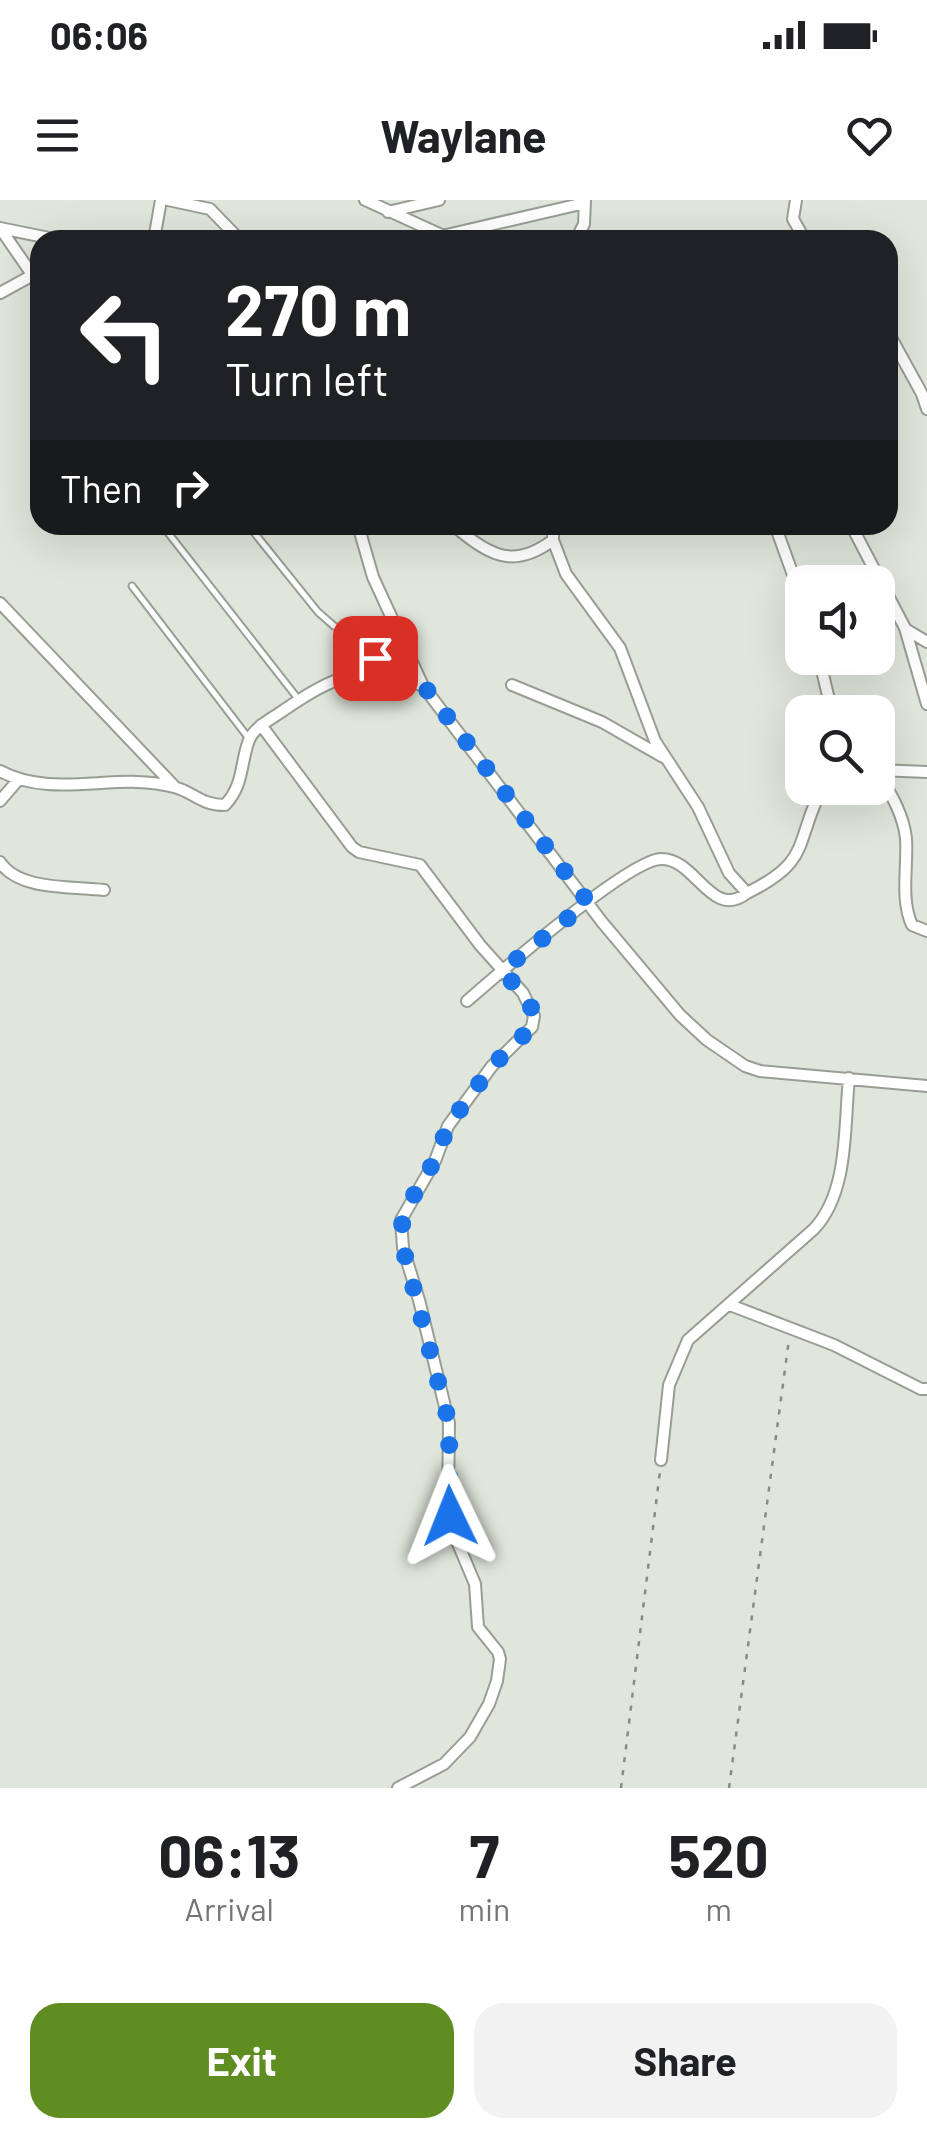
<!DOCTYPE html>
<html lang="en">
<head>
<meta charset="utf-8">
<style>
  :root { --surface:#fff; --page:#f2f2f2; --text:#202124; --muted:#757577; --accent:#5f8d21 }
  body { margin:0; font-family:Barlow,sans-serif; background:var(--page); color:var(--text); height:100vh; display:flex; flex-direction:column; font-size:38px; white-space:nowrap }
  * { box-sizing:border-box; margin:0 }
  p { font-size:32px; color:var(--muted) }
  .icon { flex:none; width:55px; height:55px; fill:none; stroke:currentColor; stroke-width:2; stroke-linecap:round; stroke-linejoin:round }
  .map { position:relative; height:1588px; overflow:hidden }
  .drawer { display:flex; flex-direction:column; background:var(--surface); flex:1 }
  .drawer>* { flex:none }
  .hud { position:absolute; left:30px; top:30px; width:868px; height:305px; border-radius:30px; box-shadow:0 10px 40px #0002; background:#202124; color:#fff; overflow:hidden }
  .buttons { position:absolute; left:785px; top:365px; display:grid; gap:20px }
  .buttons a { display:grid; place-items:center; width:110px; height:110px; border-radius:20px; background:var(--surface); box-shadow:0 10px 40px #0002; font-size:50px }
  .pin { position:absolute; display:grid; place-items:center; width:85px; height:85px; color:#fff; margin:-42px; border-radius:20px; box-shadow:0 5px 15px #0006 }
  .me { position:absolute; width:110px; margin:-55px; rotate:358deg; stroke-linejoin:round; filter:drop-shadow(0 0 8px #0008) }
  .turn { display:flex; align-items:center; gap:35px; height:210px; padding:0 30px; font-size:45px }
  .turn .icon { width:130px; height:130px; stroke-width:2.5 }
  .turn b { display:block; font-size:70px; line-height:85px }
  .then { display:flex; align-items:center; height:95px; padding:0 30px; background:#0003; gap:20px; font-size:38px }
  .eta { display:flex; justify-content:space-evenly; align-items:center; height:170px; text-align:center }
  .eta b { font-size:60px; font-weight:700; line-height:70px }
  .action { display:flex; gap:20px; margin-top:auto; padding:20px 30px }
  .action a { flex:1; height:115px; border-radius:30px; background:var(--accent); color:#fff; font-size:40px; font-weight:700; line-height:115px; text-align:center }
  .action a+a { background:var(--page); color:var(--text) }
  .status { display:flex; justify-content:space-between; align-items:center; height:70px; padding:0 50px; background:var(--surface); direction:ltr }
  .status svg { height:28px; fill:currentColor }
  header { display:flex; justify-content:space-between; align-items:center; height:130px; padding:0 30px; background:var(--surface); font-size:45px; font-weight:700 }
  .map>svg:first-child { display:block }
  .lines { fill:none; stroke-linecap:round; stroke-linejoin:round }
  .lane-casing { stroke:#989e93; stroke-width:9 }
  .street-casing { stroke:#989e93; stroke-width:14 }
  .path { stroke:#878b83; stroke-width:2.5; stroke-dasharray:5 8; stroke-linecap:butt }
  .lane { stroke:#fff; stroke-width:5 }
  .street { stroke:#fff; stroke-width:10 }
  .route { stroke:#1a73e8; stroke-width:18; stroke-dasharray:0 32.4 }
</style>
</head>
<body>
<div class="status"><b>06:06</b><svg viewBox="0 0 49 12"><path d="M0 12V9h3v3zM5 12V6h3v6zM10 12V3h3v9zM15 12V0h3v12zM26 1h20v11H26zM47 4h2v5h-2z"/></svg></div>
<header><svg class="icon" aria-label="menu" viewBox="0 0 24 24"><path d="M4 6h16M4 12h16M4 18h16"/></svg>Waylane<svg class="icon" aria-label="heart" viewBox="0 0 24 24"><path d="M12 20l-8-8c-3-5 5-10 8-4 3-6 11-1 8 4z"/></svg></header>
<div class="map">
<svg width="927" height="1588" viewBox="0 0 927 1588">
  <rect width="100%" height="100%" fill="#e0e6db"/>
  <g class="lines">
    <defs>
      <path id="lane" d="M 162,325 L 299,500
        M 248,325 L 318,412 L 334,426 L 359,439 L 389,474
        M 132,386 L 247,536"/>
      <path id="street" d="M 168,0 L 210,9 L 240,40
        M 365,0 L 446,37
        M 796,0 L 793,19 L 805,40
        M 388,12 L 439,0
        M 0,28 L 40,86
        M 0,28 L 59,40
        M 442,36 L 585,3
        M 154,40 L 161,0
        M 576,40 L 584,24 L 585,0
        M 0,93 L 31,76
        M 888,132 L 922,194 L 927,209
        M 358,325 L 373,377 L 423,486 L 602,722 L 680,815 L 707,840 L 745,866 L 760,871 L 927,886
        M 453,325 C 488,354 512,371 553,340
        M 553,325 L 553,340 L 566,374 L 620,448 L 655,541 L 698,607 L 729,673 L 747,693 C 812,661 794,644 822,588
        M 775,325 L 802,400
        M 851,325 L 905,428 L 927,504
        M 0,403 L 175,587
        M 907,430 L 927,442
        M 819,458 L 832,512
        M 512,485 L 602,522 L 663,557
        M 261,525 L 352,647 L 359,652 L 420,665 L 480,745 L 523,793 L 534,816 L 532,827 L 492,866 L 448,926 L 435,961 L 401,1020 L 403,1048 L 419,1100 L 449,1223 L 448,1302 L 454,1334 L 475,1384 L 478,1427 L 498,1452 L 500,1459 L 497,1481 L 489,1504 L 470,1537 L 444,1564 L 398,1588
        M 878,570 L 927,572
        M 0,571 C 54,600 118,571 174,587 C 194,592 200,605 225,605 C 244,585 240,564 249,540 C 254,527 273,518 284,510 C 332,478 365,459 423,486
        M 878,572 C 890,593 903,613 906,638 C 908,666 900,699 912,725 L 927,731
        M 0,601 L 19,579
        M 0,662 C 19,691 72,686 104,690
        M 467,801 C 497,775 628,660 661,659 C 696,658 711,721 747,693
        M 730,1105 L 834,1145 L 921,1189 L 927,1189
        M 661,1260 L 669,1185 L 688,1140 L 814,1029 C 849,992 844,926 849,878"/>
    </defs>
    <use href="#lane" class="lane-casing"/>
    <use href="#street" class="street-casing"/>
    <path class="path" d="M 621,1588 L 660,1271
      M 729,1588 L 789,1139"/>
    <use href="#lane" class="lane"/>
    <use href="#street" class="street"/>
  </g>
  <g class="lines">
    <path class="route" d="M 375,458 L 390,476 L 408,479 L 424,486 L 588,702 L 503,770 L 531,807 L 532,827 L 492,866 L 448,926 L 435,960 L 405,1010 L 402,1020 L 403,1048 L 449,1223 L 450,1316"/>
  </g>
</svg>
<div class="buttons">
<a><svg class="icon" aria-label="sound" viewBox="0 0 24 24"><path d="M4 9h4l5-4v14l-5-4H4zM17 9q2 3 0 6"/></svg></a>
<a><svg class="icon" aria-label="search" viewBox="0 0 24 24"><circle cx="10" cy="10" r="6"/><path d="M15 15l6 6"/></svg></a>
</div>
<div class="pin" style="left:375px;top:458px;background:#d93025"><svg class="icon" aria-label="arrive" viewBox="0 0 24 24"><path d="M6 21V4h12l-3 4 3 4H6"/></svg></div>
<svg class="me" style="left:450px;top:1316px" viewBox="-20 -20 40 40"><path d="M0-17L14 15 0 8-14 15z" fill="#1a73e8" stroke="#fff" stroke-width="4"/></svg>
<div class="hud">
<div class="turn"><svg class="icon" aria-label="left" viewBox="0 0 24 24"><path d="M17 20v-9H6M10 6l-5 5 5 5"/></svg><div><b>270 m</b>Turn left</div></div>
<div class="then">Then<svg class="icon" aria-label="right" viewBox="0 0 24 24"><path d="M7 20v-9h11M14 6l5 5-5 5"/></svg></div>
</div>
</div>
<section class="drawer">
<div class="eta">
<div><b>06:13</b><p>Arrival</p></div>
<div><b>7</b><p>min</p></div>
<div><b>520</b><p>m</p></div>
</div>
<div class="action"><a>Exit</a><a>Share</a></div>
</section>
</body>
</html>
